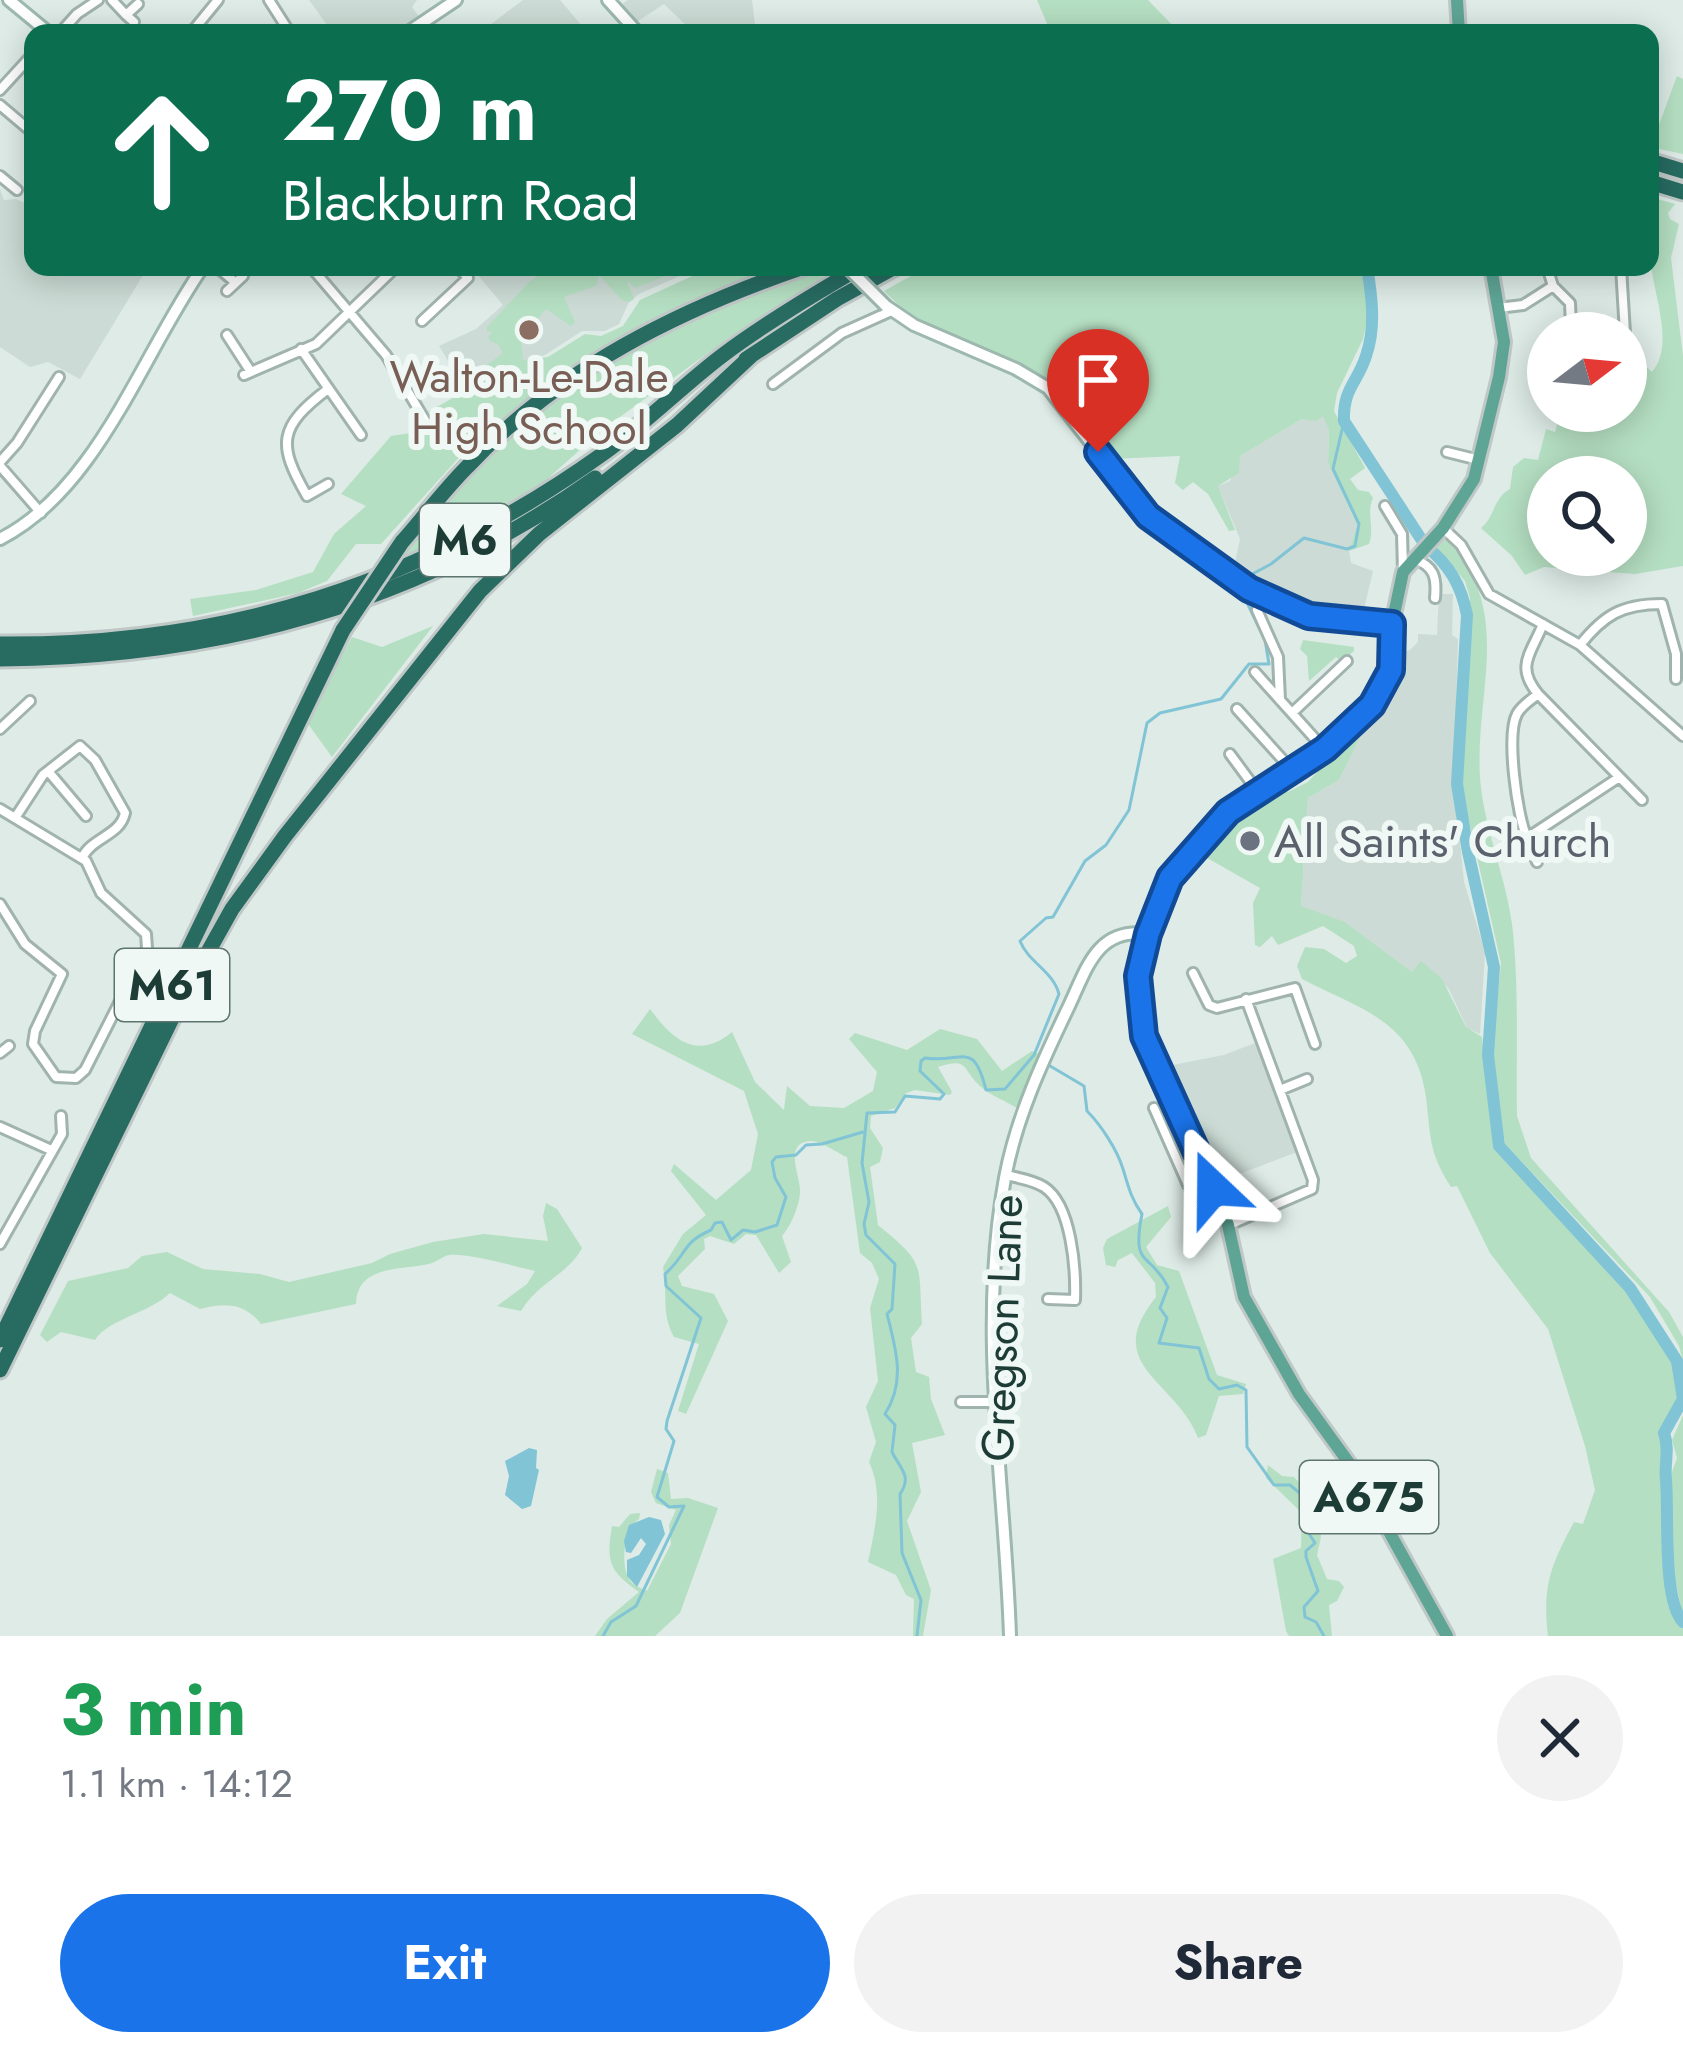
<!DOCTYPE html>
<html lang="en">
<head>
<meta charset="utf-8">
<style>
  :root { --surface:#fff; --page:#f2f2f3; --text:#1f2937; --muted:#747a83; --accent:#1a73e8 }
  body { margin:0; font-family:Jost,sans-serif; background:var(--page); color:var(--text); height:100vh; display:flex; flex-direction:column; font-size:45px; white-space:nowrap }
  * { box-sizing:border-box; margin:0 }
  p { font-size:39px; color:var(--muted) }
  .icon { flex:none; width:66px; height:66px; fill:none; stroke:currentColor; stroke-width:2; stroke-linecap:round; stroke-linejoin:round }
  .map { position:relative; height:1636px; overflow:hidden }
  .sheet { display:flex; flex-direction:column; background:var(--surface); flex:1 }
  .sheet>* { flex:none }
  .hud { position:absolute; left:24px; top:24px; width:1635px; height:252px; border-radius:24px; box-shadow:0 6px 30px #0003; background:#0b6e4f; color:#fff; overflow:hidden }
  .needle { width:78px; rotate:74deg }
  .tools { position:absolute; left:1527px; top:312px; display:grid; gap:24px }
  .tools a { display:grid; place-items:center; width:120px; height:120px; border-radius:50%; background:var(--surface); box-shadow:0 6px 30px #0003; font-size:60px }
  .pin { position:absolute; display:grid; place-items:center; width:102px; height:102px; color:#fff; margin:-123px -51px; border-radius:50% 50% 50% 0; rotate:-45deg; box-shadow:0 0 12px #0007 }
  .pin .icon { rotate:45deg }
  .me { position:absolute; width:132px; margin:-66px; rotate:337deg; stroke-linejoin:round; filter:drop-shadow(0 0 9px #0008) }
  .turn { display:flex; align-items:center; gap:42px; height:252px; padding:0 60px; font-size:54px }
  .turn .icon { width:156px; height:156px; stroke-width:2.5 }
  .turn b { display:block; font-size:84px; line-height:102px }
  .round { display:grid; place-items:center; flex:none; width:126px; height:126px; border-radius:63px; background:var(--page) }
  .head { display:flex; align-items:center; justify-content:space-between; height:204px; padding:0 60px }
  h1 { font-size:72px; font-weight:700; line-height:90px; color:#1e9e55 }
  .primary-button { display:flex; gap:24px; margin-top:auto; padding:24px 60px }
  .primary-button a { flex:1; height:138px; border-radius:72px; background:var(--accent); color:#fff; font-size:48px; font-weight:700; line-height:138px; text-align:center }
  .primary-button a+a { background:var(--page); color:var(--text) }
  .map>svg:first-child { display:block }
  .built { fill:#ccdbd5 }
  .green { fill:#b5dfc2; fill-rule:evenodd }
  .water { fill:#80c4d6 }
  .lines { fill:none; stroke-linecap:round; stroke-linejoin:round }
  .stream { stroke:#80c4d6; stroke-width:3 }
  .river { stroke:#80c4d6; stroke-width:12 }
  .street-casing { stroke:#a1b3ae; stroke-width:14 }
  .secondary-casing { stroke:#9cb8af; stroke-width:16 }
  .primary-casing { stroke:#c0c8c7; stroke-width:18 }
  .highway-casing { stroke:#c0c8c7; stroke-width:21 }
  .street { stroke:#fff; stroke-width:8 }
  .secondary { stroke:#fff; stroke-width:10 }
  .primary { stroke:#5ea596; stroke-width:12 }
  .highway { stroke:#276b61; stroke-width:15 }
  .secondary-bridge-casing { stroke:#9cb8af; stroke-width:16; stroke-linecap:butt }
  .highway-bridge-casing { stroke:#c0c8c7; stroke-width:21; stroke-linecap:butt }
  .secondary-bridge { stroke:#fff; stroke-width:10 }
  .highway-bridge { stroke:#276b61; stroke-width:15 }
  .route-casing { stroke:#114b97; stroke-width:30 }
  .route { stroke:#1a73e8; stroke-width:21 }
  .education-dot { fill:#8d6e63; stroke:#eff8f4; stroke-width:4.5 }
  .worship-dot { fill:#6b7280; stroke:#eff8f4; stroke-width:4.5 }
  .labels { text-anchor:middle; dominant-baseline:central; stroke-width:12; stroke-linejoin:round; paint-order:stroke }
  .shield { fill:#eff8f4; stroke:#5d746f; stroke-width:3 }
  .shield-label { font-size:42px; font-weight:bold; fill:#1e3c36 }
  .education-label { font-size:45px; fill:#785e54; stroke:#eff8f4 }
  .worship-label { font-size:45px; fill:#5b616d; stroke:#eff8f4; text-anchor:start }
  .street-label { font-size:45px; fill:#1e3c36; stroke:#eff8f4 }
</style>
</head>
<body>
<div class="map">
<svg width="1683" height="1636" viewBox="0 0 1683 1636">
  <rect width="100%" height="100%" fill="#deebe6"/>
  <path class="built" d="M 309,0 L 417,0 L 412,7 L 420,18 L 397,33 L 333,33 Z
    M 523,0 L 560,0 L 588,33 L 479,33 Z
    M 628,0 L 752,0 L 755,25 L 740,33 L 694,33 L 664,4 L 635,23 L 621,5 Z
    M 0,189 L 4,200 L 16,199 L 33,207 L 33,267 L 148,267 L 80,379 L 48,362 L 30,367 L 0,347 Z
    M 471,267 L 700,267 L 639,294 L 629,302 L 619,324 L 605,331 L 582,331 L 545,355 L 522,361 L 468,393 L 439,346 L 476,329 L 503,305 Z
    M 1323,415 L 1329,431 L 1328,463 L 1357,525 L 1349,551 L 1351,563 L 1373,571 L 1362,617 L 1299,609 L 1239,577 L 1239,564 L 1235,563 L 1240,539 L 1218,486 L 1230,481 L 1240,456 L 1302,419 Z
    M 1439,594 L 1453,594 L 1452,635 L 1458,639 L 1454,781 L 1464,882 L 1485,952 L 1480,1034 L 1467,1028 L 1449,989 L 1421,962 L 1413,973 L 1345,922 L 1301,907 L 1308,798 L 1339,780 L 1362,733 L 1394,686 L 1399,654 L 1410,650 L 1418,642 L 1418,634 L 1437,635 Z
    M 1255,1043 L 1297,1152 L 1237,1175 L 1234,1167 L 1219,1173 L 1202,1130 L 1167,1066 L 1224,1055 Z"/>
  <path class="green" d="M 1037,0 L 1148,0 L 1180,33 L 1051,33 Z
    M 1677,76 L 1683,79 L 1683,154 L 1650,147 L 1650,129 L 1657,130 Z
    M 1650,197 L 1675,204 L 1668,213 L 1670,219 L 1679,224 L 1671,258 L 1683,356 L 1683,566 L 1635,574 L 1544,567 L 1525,575 L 1512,556 L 1481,528 C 1495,517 1493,498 1510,489 L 1513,467 L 1524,458 L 1538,460 L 1546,429 L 1555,432 L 1561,411 L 1626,411 L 1626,356 L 1639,360 L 1652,372 C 1676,344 1652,291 1650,257 C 1649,244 1653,231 1656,218 L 1650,216 ZM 1548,477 L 1626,477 L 1626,555 L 1548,555 Z
    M 552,267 L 570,273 L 582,267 L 688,267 L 635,288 L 626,279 L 634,299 L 629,302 L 623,301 L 599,275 L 596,286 L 564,297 L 575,322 L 571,326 L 546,309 L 521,340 L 523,360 L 548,357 L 585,334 L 601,336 L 623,326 L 640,300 L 712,267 L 780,267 L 670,311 L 560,375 L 471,444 L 381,544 L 356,544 L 327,581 L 298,593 L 193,616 L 190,599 L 256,590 L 313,572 L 334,534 L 366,506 L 341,494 L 391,436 L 431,430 L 439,413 L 428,412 L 481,382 L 484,367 L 503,353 L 498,344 L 490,341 L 488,337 L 492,332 L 487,331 L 487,327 L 529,282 Z
    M 825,267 L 835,269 L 730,337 L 602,430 L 544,482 L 460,530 L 401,558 C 413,537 431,519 447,500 C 547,383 682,317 825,267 Z
    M 927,267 L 1361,267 L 1369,310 L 1363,339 L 1337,393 L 1334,411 L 1365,468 L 1350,479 L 1358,490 L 1369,492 L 1373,498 C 1366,513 1375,528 1369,544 L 1349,551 L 1357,525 L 1328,463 L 1329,431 L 1323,416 L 1316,421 L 1302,419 L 1240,456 L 1239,473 L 1218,486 L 1235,530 L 1229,531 L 1208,494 L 1193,482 L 1183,490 L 1175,483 L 1180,456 L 1111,459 L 1047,380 L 908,314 L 884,291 Z
    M 1444,540 L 1449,540 C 1517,619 1471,698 1481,788 C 1487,837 1508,883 1513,932 C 1519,992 1516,1055 1517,1116 L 1531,1158 L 1669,1312 L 1683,1337 L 1683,1361 L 1679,1346 L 1650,1297 L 1505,1144 L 1492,1055 L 1501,963 L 1461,786 L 1470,598 L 1465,581 L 1437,548 Z
    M 433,626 L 332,757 L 306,721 L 352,637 L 382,647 Z
    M 1303,640 L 1354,647 L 1354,651 L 1341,661 L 1336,657 L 1309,681 L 1307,656 L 1300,649 Z
    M 1388,697 L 1362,733 L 1339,780 L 1308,798 L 1301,906 L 1345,922 L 1412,972 L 1421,961 L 1442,979 L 1466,1027 L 1482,1037 L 1495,1149 L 1627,1291 L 1674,1362 L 1681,1399 L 1667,1418 L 1662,1433 L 1667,1449 L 1663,1475 L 1667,1501 L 1667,1565 L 1674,1615 L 1683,1626 L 1683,1636 L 1548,1636 C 1542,1586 1551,1565 1574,1522 L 1583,1524 L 1595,1490 L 1585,1446 L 1548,1329 L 1490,1253 L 1457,1186 L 1451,1187 C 1428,1151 1431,1137 1426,1097 C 1415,1021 1362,1010 1302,979 L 1297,966 L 1305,947 L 1324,949 L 1346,963 L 1357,956 L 1354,946 L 1323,926 L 1278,945 L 1272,936 L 1260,947 L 1255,945 L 1253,903 L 1260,888 L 1202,855 C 1227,824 1249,806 1284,787 L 1288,792 L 1308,782 L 1331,757 L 1327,751 L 1372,716 Z
    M 650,1009 C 673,1040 697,1061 732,1032 L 755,1082 L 784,1110 L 787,1086 L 810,1106 L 844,1108 L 873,1091 L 877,1072 L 849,1039 L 855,1033 L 907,1050 L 940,1029 L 977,1039 L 1002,1071 L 1032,1051 L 1040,1054 L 1017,1108 C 1006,1101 989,1095 980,1086 C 961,1069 970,1057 938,1067 L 952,1092 L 950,1095 L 915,1090 L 906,1093 L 895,1108 L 871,1116 L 870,1128 L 883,1148 L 880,1162 L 870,1167 L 878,1225 C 927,1265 918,1263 922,1324 L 911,1338 L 916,1372 L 929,1377 L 931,1399 L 945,1435 L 912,1443 L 921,1492 L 907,1521 L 931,1590 L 923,1636 L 913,1636 L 914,1599 L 906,1595 L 896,1575 L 868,1562 C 875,1528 884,1494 869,1462 L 876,1442 L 866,1407 L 878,1381 L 870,1308 L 879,1279 L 872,1263 L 860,1253 L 847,1157 C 837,1153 821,1141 811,1141 C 782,1142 801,1178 800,1191 C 800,1205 791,1226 782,1236 L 791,1262 L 779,1273 L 756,1235 L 746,1234 L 734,1244 L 710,1236 L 704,1239 L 705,1249 L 678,1276 L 682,1286 L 714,1294 L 728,1321 L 686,1414 L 678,1411 L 699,1344 L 674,1337 C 661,1313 668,1295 663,1267 L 683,1234 L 706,1215 L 671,1171 L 674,1164 L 716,1200 L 751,1170 L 758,1134 L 744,1091 L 632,1034 Z
    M 546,1203 L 557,1209 L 582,1248 C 568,1275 538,1282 521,1311 L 497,1306 L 527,1284 L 535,1271 C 513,1266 470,1253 449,1255 C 443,1256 438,1261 432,1263 C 405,1271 357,1263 356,1304 L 261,1324 C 244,1302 224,1303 200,1309 L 170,1293 C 148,1314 108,1319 95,1340 L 61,1332 L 47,1342 L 40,1335 L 68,1281 L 128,1268 L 142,1256 L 167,1252 L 203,1269 L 260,1274 L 289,1282 L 372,1263 L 390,1254 L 433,1242 L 484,1234 L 548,1241 L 543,1216 Z
    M 1168,1206 L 1171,1217 L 1146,1247 L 1157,1265 L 1179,1271 L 1217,1375 L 1246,1384 L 1243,1394 L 1219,1396 L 1206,1435 L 1198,1438 C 1176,1380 1100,1366 1156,1297 L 1155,1283 L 1132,1253 L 1118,1260 L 1115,1267 L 1106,1265 L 1103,1248 L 1107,1239 Z
    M 1683,1415 L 1683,1617 L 1672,1565 L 1671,1475 L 1677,1458 L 1672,1440 Z
    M 1268,1465 L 1282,1476 L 1294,1477 L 1317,1501 L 1321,1537 L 1317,1555 L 1327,1579 L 1339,1581 L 1344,1587 L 1337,1601 L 1329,1605 L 1332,1636 L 1289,1636 L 1286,1631 L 1273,1559 L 1301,1548 L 1302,1513 L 1266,1478 Z
    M 657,1469 L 668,1473 L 671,1499 L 688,1498 L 718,1508 L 680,1613 L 655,1636 L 595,1636 L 607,1619 L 639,1592 C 609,1571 606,1562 612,1526 L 619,1527 L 630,1514 L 640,1513 L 639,1519 C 624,1529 620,1563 629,1579 C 632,1585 641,1588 647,1591 L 671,1544 L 669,1525 L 676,1510 L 656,1503 L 651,1492 Z"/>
  <path class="water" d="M 529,1448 L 537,1450 L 536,1468 L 539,1470 L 531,1506 L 522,1509 L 505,1495 L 509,1476 L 505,1461 Z
    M 649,1517 L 661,1520 L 665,1534 L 637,1587 L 627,1576 L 627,1560 L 639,1555 L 646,1544 L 641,1538 L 631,1553 L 626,1552 L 624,1541 L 629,1525 Z"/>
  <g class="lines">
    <path class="stream" d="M 1243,579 L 1271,564 L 1304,538 L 1347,549 L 1355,546 L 1359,524 L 1333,469 L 1344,421
      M 1045,1063 L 1084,1086 L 1087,1111 C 1100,1124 1117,1149 1123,1169 C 1128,1185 1131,1199 1142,1214 C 1131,1269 1150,1251 1168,1287 L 1160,1308 L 1167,1318 L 1159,1343 L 1199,1348 L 1209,1379 L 1219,1389 L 1237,1385 L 1246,1390 L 1247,1447 L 1274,1485 L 1290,1485 L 1314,1505 L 1311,1520 L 1304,1526 L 1315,1543 L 1306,1551 L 1306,1557 L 1318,1591 L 1304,1607 L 1305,1617 L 1316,1622 L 1324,1636
      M 603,1636 L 611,1622 L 636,1606 L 684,1506 L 669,1507 L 657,1497 L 674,1441 L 666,1429 L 667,1421 L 701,1318 L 666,1286 L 665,1274 C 688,1254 681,1243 711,1230 L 715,1223 L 722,1222 L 731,1240 L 743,1230 L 755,1232 L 777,1225 L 786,1197 L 775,1178 L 772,1162 L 776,1157 L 796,1155 L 806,1145 L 822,1144 L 863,1132
      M 917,1636 L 921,1600 L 902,1553 L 900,1494 C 913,1476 899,1467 892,1452 L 895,1425 L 885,1414 C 906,1382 896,1349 887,1314 L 892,1309 L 895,1264 L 866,1235 L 864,1224 L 869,1202 L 862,1163 L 867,1113 L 895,1112 L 905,1096 L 940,1099 L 944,1094 L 920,1071 L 921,1061 L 925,1058 C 962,1064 973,1038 986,1090 L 1005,1089 L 1034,1055 L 1059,994 C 1053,971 1028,962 1020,941 L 1046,918 L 1053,917 L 1085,861 L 1106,845 L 1129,810 L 1147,723 L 1160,713 L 1221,699 L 1249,664 L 1269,664 L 1265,640 L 1240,588"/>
    <path class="river" d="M 1367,267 C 1372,297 1376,327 1366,356 C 1357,384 1343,388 1344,421 L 1425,545 C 1449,565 1461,584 1467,615 L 1457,784 L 1468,852 L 1494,967 L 1488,1055 L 1499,1146 L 1630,1288 L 1677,1361 L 1683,1399 L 1664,1433 C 1670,1451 1664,1463 1666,1480 C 1669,1513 1662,1600 1683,1622"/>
    <defs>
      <path id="street" d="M 112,0 L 126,15
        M 269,0 L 290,33
        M 134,22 L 126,15 L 138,4
        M 60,33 L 77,14 L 98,0
        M 191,33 L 218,0
        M 0,90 L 33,54
        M 0,105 L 33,133
        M 0,176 L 17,190
        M 217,267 L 235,282
        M 311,267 L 386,355 L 429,427
        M 1547,267 L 1553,286
        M 1621,267 L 1625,333
        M 227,291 L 243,276
        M 1498,308 L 1523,305 L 1553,286 L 1570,303 L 1571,327
        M 422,321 L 468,278 L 458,267
        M 227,335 L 251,372
        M 301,349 L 361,435
        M 244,375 L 316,344 L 396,267
        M 773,384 L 842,333 L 891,311
        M 328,389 C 278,427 277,444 307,496 L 328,484
        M 1447,452 L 1479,460
        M 0,462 L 17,443 L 59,377
        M 0,466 L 41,513
        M 1385,506 L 1402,534 L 1403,570
        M 1443,528 L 1461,545 L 1489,594 L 1580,645 L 1683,736
        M 1414,559 C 1434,566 1437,577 1435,598
        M 1257,610 L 1278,657 L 1280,700
        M 1543,624 C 1531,654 1515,666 1538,694 L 1642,800
        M 1580,645 C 1604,615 1622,604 1662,604 L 1676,654 L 1676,679
        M 1255,672 L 1325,750
        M 1538,694 C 1531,700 1521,706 1517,714 C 1506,735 1517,816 1527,838 L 1618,778
        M 1237,709 L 1292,770
        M 1292,713 L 1347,661
        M 0,729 L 30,701
        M 1230,754 L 1258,792
        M 48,771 L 86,816
        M 0,809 L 86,861 L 101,893 L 146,934 L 147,948 L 85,1070 L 76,1078 L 56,1077 L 33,1044 L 35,1031 L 62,974 L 25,944 L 0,904
        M 15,818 L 43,775 L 80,746 L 95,760 L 125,813 C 120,836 92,837 82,858
        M 1527,838 L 1537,862
        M 1193,973 L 1209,1005 L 1217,1008 L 1295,988 L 1315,1044
        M 0,1053 L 9,1046
        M 1280,1090 L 1307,1079
        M 1154,1108 L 1188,1185
        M 0,1127 L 51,1150
        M 1006,1175 C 1018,1178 1033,1180 1044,1187 C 1072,1205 1076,1270 1075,1300 L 1048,1299
        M 1229,1225 L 1312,1189 L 1313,1180 L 1246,999
        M 0,1244 L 62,1134 L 61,1116
        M 961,1402 L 993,1402"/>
      <path id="secondary" d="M 9,0 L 49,33
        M 608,0 L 638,33
        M 407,33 L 456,0
        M 886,306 L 914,325 L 1016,369 L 1048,388 L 1148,516 L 1249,589 L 1309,616 L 1392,624
        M 0,539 C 98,489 142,354 203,267
        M 1010,1636 C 1005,1483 977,1330 1005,1178 C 1016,1118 1043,1060 1069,1006 C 1087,968 1097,927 1148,934"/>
      <path id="primary" d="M 1457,0 L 1459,33
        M 1447,1636 L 1357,1474 L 1299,1394 L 1244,1297 L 1228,1225 L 1145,1036 L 1138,976 L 1148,934 L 1170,878 L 1228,812 L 1325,750 L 1384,688 L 1391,670 L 1392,624 L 1403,572 L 1443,528 L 1474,479 L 1499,377 L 1504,342 L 1491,267"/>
      <path id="highway" d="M 1650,161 L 1683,171
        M 1650,182 L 1683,192
        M 746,359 L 837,299 L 895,267
        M 402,542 C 424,517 444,490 468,466 C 559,369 680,309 804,267
        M 0,644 C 225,646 421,584 604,453 C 646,423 682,386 723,355 C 767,322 814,294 861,267
        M 0,659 C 217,657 416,605 595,478
        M 0,1340 L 343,630
        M 0,1370 L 180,1002 L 232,909 L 285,836 L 480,591 L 539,534 L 677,425 L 752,355"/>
    </defs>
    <use href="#street" class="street-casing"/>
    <use href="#secondary" class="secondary-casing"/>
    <use href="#primary" class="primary-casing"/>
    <use href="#highway" class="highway-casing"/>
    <use href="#street" class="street"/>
    <use href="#secondary" class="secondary"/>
    <use href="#primary" class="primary"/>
    <use href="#highway" class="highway"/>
    <defs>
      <path id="secondary-bridge" d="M 847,267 L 886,306"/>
      <path id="highway-bridge" d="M 343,630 L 402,542"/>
    </defs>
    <use href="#secondary-bridge" class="secondary-bridge-casing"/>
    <use href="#highway-bridge" class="highway-bridge-casing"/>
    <use href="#secondary-bridge" class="secondary-bridge"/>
    <use href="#highway-bridge" class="highway-bridge"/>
  </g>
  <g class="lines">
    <defs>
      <path id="route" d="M 1098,452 L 1148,516 L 1249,589 L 1309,616 L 1392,624 L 1391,670 L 1372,705 L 1325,749 L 1228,812 L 1170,878 L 1148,934 L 1138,976 L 1144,1036 L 1213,1188"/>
    </defs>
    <use href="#route" class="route-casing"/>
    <use href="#route" class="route"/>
  </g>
  <circle class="education-dot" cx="529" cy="330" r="12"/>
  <circle class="worship-dot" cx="1250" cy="841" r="12"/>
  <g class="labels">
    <g class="shield">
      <rect x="420" y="504" width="90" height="72" rx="9"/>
      <rect x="115" y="949" width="114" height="72" rx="9"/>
      <rect x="1300" y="1461" width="138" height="72" rx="9"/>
    </g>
    <g class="shield-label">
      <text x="465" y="540">M6</text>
      <text x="172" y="985">M61</text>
      <text x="1369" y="1497">A675</text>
    </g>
    <g class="education-label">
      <text x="529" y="376">Walton-Le-Dale<tspan x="529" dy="52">High School</tspan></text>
    </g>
    <g class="worship-label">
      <text x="1274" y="841">All Saints' Church</text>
    </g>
    <g class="street-label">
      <text transform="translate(1002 1328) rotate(-88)">Gregson Lane</text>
    </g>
  </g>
</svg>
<div class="tools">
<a><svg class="needle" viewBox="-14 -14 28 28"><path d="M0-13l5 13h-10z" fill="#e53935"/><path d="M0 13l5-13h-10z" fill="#747a83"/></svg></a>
<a><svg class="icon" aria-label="search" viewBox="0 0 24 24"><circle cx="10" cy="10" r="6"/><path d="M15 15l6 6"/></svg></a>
</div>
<div class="pin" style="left:1098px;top:452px;background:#d93025"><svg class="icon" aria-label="arrive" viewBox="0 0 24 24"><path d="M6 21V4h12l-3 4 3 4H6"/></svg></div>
<svg class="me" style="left:1213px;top:1188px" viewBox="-20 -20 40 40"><path d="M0-17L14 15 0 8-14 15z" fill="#1a73e8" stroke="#fff" stroke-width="4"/></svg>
<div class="hud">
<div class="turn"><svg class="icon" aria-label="ahead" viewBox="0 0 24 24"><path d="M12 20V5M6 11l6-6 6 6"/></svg><div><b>270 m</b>Blackburn Road</div></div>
</div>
</div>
<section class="sheet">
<div class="head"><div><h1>3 min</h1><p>1.1 km · 14:12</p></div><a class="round"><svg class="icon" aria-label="close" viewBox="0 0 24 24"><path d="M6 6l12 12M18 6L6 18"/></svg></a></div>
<div class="primary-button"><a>Exit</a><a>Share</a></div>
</section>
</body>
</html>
